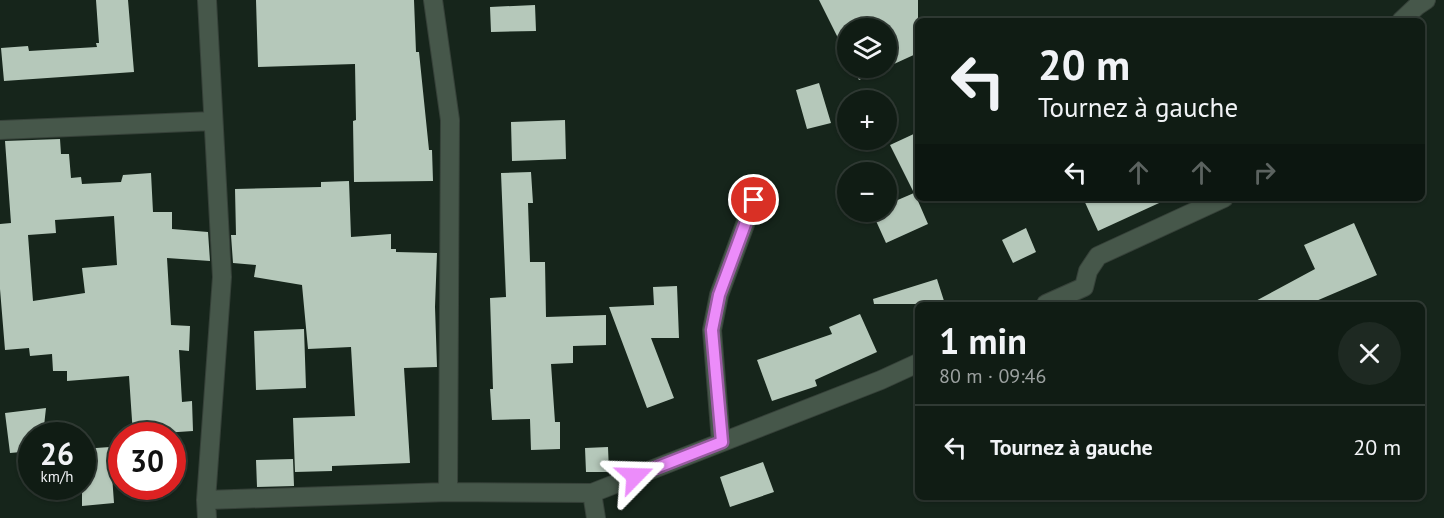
<!DOCTYPE html>
<html lang="fr">
<head>
<meta charset="utf-8">
<style>
  :root { --surface:#101c14; --page:#1e2922; --text:#f1f3f6; --muted:#9ca1a0; --line:#303a34 }
  body { margin:0; font-family:"PT Sans",sans-serif; background:var(--page); color:var(--text); height:100vh; display:flex; flex-direction:column; font-size:22px; white-space:nowrap }
  * { box-sizing:border-box; margin:0 }
  p { font-size:20px; color:var(--muted) }
  .icon { flex:none; width:33px; height:33px; fill:none; stroke:currentColor; stroke-width:2; stroke-linecap:round; stroke-linejoin:round }
  .map { position:relative; flex:1; overflow:hidden }
  .sheet { position:absolute; left:915px; top:302px; width:510px; height:198px; display:flex; flex-direction:column; background:var(--surface); border-radius:9px; box-shadow:0 2px 4px #0004,0 0 0 2px var(--line) }
  .sheet>* { flex:none }
  .top-card { position:absolute; left:915px; top:18px; width:510px; height:183px; border-radius:9px; box-shadow:0 2px 4px #0004,0 0 0 2px var(--line); background:#101c14; color:var(--text); overflow:hidden }
  .buttons { position:absolute; left:837px; top:18px; display:grid; gap:12px }
  .buttons a { display:grid; place-items:center; width:60px; height:60px; border-radius:50%; background:var(--surface); box-shadow:0 2px 4px #0004,0 0 0 2px var(--line); font-size:30px }
  .speed { position:absolute; left:18px; top:422px; display:flex; gap:12px; font-size:30px; font-weight:700; text-align:center }
  .speed>* { display:grid; place-content:center; width:78px; height:78px; border-radius:50%; background:var(--surface); box-shadow:0 2px 4px #0004,0 0 0 2px var(--line); line-height:1 }
  .speed small { font-size:15px; font-weight:400 }
  .speed .limit { border:9px solid #d22; background:#fff; color:#111 }
  .pin { position:absolute; display:grid; place-items:center; width:51px; height:51px; color:#fff; margin:-26px; border:3px solid #fff; border-radius:50%; box-shadow:0 2px 6px #0007 }
  .me { position:absolute; width:66px; margin:-33px; rotate:68deg; stroke-linejoin:round; filter:drop-shadow(0 0 4px #0008) }
  .turn { display:flex; align-items:center; gap:21px; height:126px; padding:0 24px; font-size:27px }
  .turn .icon { width:78px; height:78px; stroke-width:2.5 }
  .turn b { display:block; font-size:42px; line-height:51px }
  .lanes { display:flex; align-items:center; height:57px; padding:0 24px; background:#0003; justify-content:center; gap:30px; direction:ltr }
  .lanes .off { opacity:.35 }
  .round { display:grid; place-items:center; flex:none; width:63px; height:63px; border-radius:32px; background:var(--page) }
  .headline { display:flex; align-items:center; justify-content:space-between; height:102px; padding:0 24px }
  h1 { font-size:36px; font-weight:600; line-height:45px }
  ul { padding:0; list-style:none }
  li { display:flex; align-items:center; gap:18px; height:84px; padding:0 24px; border-top:2px solid var(--line) }
  li div { flex:1 }
  li b { display:block; font-size:22px }
  li em { font-style:normal }
  .map>svg:first-child { display:block }
  .building { fill:#b5c8ba; fill-rule:evenodd }
  .lines { fill:none; stroke-linecap:round; stroke-linejoin:round }
  .minor-casing { stroke:#364139; stroke-width:20 }
  .minor { stroke:#46574a; stroke-width:18 }
  .route-casing { stroke:#995ba2; stroke-width:15 }
  .route { stroke:#ec8cfa; stroke-width:10 }
</style>
</head>
<body>
<div class="map">
<svg width="1444" height="518" viewBox="0 0 1444 518">
  <rect width="100%" height="100%" fill="#16251b"/>
  <path class="building" d="M 96,0 L 128,0 L 134,72 L 4,81 L 1,48 L 28,46 L 29,51 L 97,47 L 96,43 L 99,43 Z
    M 256,0 L 414,0 L 416,52 L 419,52 L 429,150 L 432,150 L 433,181 L 354,182 L 353,121 L 356,120 L 355,64 L 258,67 Z
    M 819,0 L 918,0 L 918,53 L 859,80 L 852,68 L 886,68 L 886,28 L 848,28 L 848,58 Z
    M 535,5 L 536,31 L 491,32 L 490,7 Z
    M 819,83 L 831,123 L 807,129 L 796,90 Z
    M 565,120 L 566,159 L 512,161 L 511,122 Z
    M 918,132 L 918,201 L 928,224 L 886,243 L 872,212 L 886,212 L 886,205 L 914,193 L 890,145 Z
    M 60,139 L 61,154 L 69,154 L 71,178 L 81,177 L 82,184 L 121,182 L 123,175 L 151,173 L 153,212 L 172,212 L 172,229 L 208,232 L 210,261 L 167,258 L 171,325 L 190,326 L 189,351 L 179,350 L 182,402 L 192,401 L 193,431 L 133,435 L 129,376 L 67,381 L 67,371 L 53,371 L 52,354 L 30,356 L 29,348 L 5,350 L 0,289 L 0,224 L 11,223 L 5,141 ZM 114,216 L 117,265 L 82,268 L 85,293 L 33,301 L 28,235 L 56,233 L 55,220 Z
    M 531,172 L 533,203 L 528,203 L 530,262 L 545,262 L 546,317 L 606,315 L 606,345 L 573,346 L 573,363 L 551,364 L 555,422 L 560,422 L 560,449 L 531,450 L 530,419 L 492,420 L 490,389 L 493,389 L 490,298 L 506,297 L 501,173 Z
    M 349,181 L 351,237 L 391,234 L 391,249 L 396,249 L 396,252 L 437,253 L 435,307 L 437,367 L 404,368 L 410,463 L 332,466 L 332,471 L 295,472 L 293,418 L 355,416 L 351,347 L 308,349 L 302,285 L 254,277 L 256,265 L 233,263 L 231,235 L 236,235 L 235,189 L 321,187 L 321,182 Z
    M 1083,198 L 1170,198 L 1098,231 Z
    M 1354,223 L 1377,275 L 1309,304 L 1250,304 L 1315,269 L 1304,245 Z
    M 1026,228 L 1036,252 L 1013,263 L 1002,240 Z
    M 937,279 L 945,304 L 874,304 L 873,299 Z
    M 677,286 L 679,338 L 651,338 L 674,398 L 647,408 L 609,307 L 654,305 L 653,287 Z
    M 860,314 L 877,352 L 815,380 L 817,386 L 772,401 L 757,360 L 832,334 L 829,327 Z
    M 304,329 L 306,388 L 256,390 L 254,331 Z
    M 46,408 L 43,435 L 32,435 L 32,451 L 10,453 L 5,413 Z
    M 110,447 L 114,503 L 82,506 L 82,449 Z
    M 608,447 L 609,472 L 586,472 L 585,448 Z
    M 293,459 L 294,486 L 257,487 L 256,460 Z
    M 763,462 L 774,492 L 730,507 L 720,477 Z"/>
  <g class="lines">
    <defs>
      <path id="minor" d="M 433,0 L 450,120 L 448,492
        M 1401,21 L 1417,6 L 1426,0
        M 0,130 L 213,121
        M 1046,304 L 1084,287 L 1088,271 L 1098,256 L 1224,198
        M 721,442 L 712,330 L 719,295 L 754,200
        M 592,493 L 596,518
        M 206,500 L 448,492 L 592,493 L 881,380 L 918,363
        M 207,518 L 206,500 L 222,277 L 207,0"/>
    </defs>
    <use href="#minor" class="minor-casing"/>
    <use href="#minor" class="minor"/>
  </g>
  <g class="lines">
    <defs>
      <path id="route" d="M 635,476 L 722,442 L 712,330 L 719,295 L 754,200"/>
    </defs>
    <use href="#route" class="route-casing"/>
    <use href="#route" class="route"/>
  </g>
</svg>
<div class="buttons">
<a><svg class="icon" aria-label="layers" viewBox="0 0 24 24"><path d="M12 4l9 5-9 5-9-5zM3 14l9 5 9-5"/></svg></a>
<a>+</a>
<a>−</a>
</div>
<div class="speed"><div>26<small>km/h</small></div><div class="limit">30</div></div>
<div class="pin" style="left:754px;top:200px;background:#d93025"><svg class="icon" aria-label="arrive" viewBox="0 0 24 24"><path d="M6 21V4h12l-3 4 3 4H6"/></svg></div>
<svg class="me" style="left:635px;top:476px" viewBox="-20 -20 40 40"><path d="M0-17L14 15 0 8-14 15z" fill="#ec8cfa" stroke="#fff" stroke-width="4"/></svg>
<div class="top-card">
<div class="turn"><svg class="icon" aria-label="left" viewBox="0 0 24 24"><path d="M17 20v-9H6M10 6l-5 5 5 5"/></svg><div><b>20 m</b>Tournez à gauche</div></div>
<div class="lanes"><svg class="icon" aria-label="left" viewBox="0 0 24 24"><path d="M17 20v-9H6M10 6l-5 5 5 5"/></svg><svg class="icon off" aria-label="ahead" viewBox="0 0 24 24"><path d="M12 20V5M6 11l6-6 6 6"/></svg><svg class="icon off" aria-label="ahead" viewBox="0 0 24 24"><path d="M12 20V5M6 11l6-6 6 6"/></svg><svg class="icon off" aria-label="right" viewBox="0 0 24 24"><path d="M7 20v-9h11M14 6l5 5-5 5"/></svg></div>
</div>
<section class="sheet">
<div class="headline"><div><h1>1 min</h1><p>80 m · 09:46</p></div><a class="round"><svg class="icon" aria-label="close" viewBox="0 0 24 24"><path d="M6 6l12 12M18 6L6 18"/></svg></a></div>
<ul>
<li><svg class="icon" aria-label="left" viewBox="0 0 24 24"><path d="M17 20v-9H6M10 6l-5 5 5 5"/></svg><div><b>Tournez à gauche</b></div><em>20 m</em></li>
</ul>
</section>
</div>
</body>
</html>
